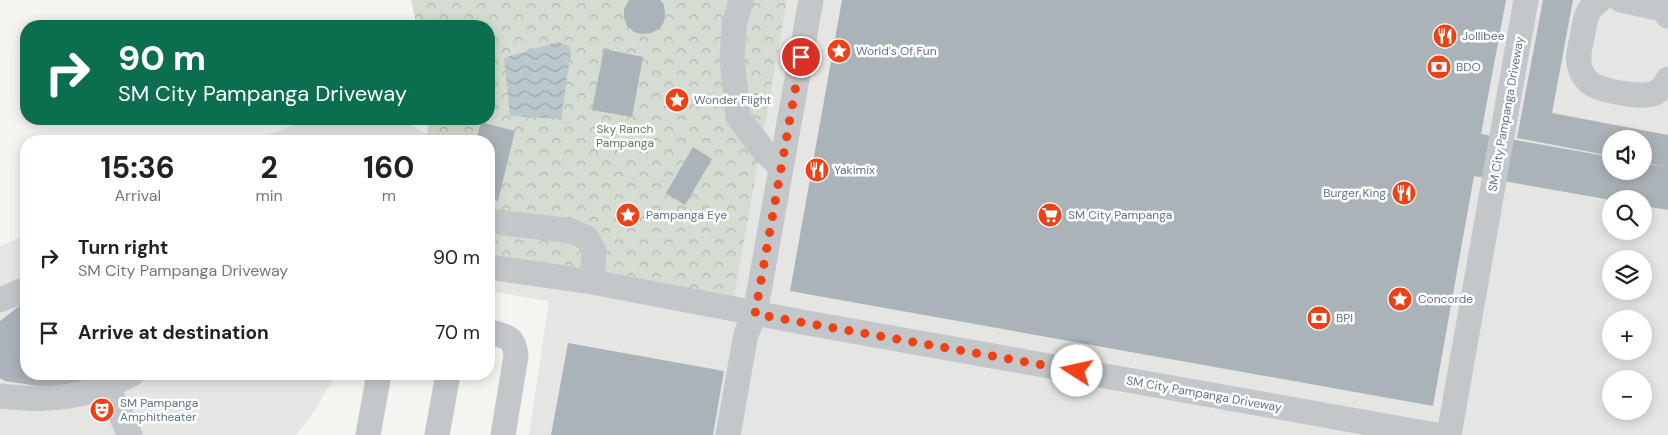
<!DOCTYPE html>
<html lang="en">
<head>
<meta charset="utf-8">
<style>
  :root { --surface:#fff; --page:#f6f6f6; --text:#222; --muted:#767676 }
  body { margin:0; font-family:"DM Sans",sans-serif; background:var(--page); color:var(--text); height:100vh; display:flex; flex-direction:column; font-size:19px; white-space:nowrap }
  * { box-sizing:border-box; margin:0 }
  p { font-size:16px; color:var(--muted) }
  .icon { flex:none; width:28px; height:28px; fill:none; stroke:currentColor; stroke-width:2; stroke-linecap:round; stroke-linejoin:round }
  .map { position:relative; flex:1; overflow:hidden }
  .side { position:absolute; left:20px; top:135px; width:475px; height:245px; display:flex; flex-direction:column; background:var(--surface); border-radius:20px; box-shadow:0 2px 12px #0003 }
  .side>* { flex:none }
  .hud { position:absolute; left:20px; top:20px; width:475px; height:105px; border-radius:20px; box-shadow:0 2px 12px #0003; background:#0b6e4f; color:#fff; overflow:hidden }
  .tools { position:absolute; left:1602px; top:130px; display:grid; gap:10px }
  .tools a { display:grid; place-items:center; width:50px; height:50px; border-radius:50%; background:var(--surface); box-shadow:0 2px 12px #0003; font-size:25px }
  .pin { position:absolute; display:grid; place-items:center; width:42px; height:42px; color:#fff; margin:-21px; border:2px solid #fff; border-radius:50%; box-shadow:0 1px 5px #0007 }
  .me { position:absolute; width:55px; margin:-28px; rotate:280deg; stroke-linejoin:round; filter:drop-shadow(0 0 4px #0008) }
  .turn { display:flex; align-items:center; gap:18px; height:105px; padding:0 15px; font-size:22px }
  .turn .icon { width:65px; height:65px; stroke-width:2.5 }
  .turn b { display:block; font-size:35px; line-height:42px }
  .eta { display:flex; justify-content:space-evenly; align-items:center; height:85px; text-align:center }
  .eta b { font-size:30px; font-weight:700; line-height:35px }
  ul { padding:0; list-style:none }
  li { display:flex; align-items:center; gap:15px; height:75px; padding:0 15px }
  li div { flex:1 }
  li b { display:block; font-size:19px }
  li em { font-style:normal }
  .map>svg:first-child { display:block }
  .built { fill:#e5e6e3; fill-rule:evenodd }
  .park { fill:url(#park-crowns) }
  .water { fill:url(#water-waves) }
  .building { fill:#aab3b8 }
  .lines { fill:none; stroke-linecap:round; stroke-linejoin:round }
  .minor { stroke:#c3c7ca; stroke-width:25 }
  .route { stroke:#ef4115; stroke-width:9; stroke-dasharray:0 16.2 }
  .labels { text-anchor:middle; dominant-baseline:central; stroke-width:5; stroke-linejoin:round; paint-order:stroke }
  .poi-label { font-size:12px; fill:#617583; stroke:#fff; text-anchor:start }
  .street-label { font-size:12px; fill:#617583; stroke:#fff }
  .park-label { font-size:12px; fill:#667a60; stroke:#fff }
</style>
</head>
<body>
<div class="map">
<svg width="1668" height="435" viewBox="0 0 1668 435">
  <defs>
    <pattern id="park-crowns" width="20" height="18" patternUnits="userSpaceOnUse" patternTransform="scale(1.25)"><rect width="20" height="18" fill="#d5dcd1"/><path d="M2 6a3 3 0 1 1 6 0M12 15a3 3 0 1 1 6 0" fill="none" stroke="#b0b7af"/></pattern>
    <pattern id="water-waves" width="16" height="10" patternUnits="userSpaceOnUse" patternTransform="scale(1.25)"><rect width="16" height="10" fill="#bac7cb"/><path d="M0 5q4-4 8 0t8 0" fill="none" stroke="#9ba6aa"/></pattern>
  </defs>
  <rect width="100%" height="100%" fill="#f5f4f0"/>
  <path class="built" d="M 411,0 L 1668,0 L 1668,435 L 529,435 L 549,301 L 489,291 L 489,141 L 253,141 L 308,119 L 399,119 L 427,134 L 430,119 L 489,119 L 489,26 L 417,26 ZM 1611,139 L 1644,139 L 1644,171 L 1611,171 ZM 1611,199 L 1644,199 L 1644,231 L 1611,231 ZM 1611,259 L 1644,259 L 1644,291 L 1611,291 ZM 1611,319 L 1644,319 L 1644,351 L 1611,351 ZM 1611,379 L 1644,379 L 1644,411 L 1611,411 Z
    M 26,235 L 26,374 L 336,374 L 315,410 L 296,435 L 0,435 L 0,246 Z"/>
  <path class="park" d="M 411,0 L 787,0 L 733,303 L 489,255 L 489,141 L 425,141 L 430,119 L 489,119 L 489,26 L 417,26 Z"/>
  <path class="water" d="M 558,42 L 569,46 L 571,52 L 561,119 L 510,116 L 504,58 Z"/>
  <path class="building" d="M 629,0 L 660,0 L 664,5 L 665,13 L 664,22 L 659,29 L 651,33 L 642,34 L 634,32 L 627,26 L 624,17 L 624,9 Z
    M 842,0 L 1506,0 L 1481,134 L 1611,157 L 1611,171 L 1644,171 L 1644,163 L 1668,167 L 1668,210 L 1644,206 L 1644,199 L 1611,200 L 1474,176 L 1433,406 L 790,291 Z
    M 1543,0 L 1573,0 L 1552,113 L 1668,135 L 1668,167 L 1644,162 L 1644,139 L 1611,139 L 1611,156 L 1517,138 Z
    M 604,49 L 643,57 L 632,117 L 592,110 Z
    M 489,59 L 490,59 L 494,81 L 489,82 Z
    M 481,122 L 515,131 L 498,201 L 489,199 L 489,141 L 476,141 Z
    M 693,147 L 712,159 L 685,205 L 666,193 Z
    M 26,303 L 26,374 L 98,374 L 64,390 L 5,381 L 0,378 L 0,321 L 19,306 Z
    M 568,343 L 724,371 L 713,435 L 551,435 Z"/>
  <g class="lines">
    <path class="minor" d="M 741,0 L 734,26 L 732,59 L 738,117 L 764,151 L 781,167
      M 1600,0 C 1587,8 1585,19 1583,33 C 1580,47 1575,61 1583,75 C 1584,77 1588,81 1590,83 C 1601,91 1643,99 1655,93 C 1661,90 1665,85 1668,79
      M 1621,0 L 1662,9 L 1668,16
      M 489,221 L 572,231 L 587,238 L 594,251 L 592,282
      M 489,267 L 592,282 L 802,322 L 1436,435
      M 0,300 L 26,289
      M 489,331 C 507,337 514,336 516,356 L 503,435
      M 107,387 L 130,435
      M 0,396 C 48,402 89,398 132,374
      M 368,435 L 379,374
      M 437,435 L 448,374
      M 728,435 L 746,334 L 755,314 L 811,0
      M 1449,435 L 1526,0"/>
  </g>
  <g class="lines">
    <path class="route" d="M 801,57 L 755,314 L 1077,371"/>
  </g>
  <defs>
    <symbol id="restaurant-disc" viewBox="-11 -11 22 22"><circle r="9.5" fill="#ef4115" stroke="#fff"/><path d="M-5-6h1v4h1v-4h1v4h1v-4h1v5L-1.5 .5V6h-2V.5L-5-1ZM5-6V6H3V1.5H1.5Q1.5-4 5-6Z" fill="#fff"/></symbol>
    <symbol id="sight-disc" viewBox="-11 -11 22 22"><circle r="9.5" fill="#ef4115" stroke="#fff"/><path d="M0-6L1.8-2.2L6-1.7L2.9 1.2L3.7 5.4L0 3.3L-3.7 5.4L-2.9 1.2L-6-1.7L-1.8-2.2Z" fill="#fff"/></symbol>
    <symbol id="bank-disc" viewBox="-11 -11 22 22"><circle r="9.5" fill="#ef4115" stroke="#fff"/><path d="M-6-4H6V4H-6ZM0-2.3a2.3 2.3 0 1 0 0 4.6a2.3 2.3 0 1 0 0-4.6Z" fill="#fff"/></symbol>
    <symbol id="supermarket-disc" viewBox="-11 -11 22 22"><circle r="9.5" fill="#ef4115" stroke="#fff"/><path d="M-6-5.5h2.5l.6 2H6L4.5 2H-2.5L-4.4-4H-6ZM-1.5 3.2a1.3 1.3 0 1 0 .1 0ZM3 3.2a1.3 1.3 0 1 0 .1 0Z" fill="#fff"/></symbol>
    <symbol id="theatre-disc" viewBox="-11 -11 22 22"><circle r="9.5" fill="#ef4115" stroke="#fff"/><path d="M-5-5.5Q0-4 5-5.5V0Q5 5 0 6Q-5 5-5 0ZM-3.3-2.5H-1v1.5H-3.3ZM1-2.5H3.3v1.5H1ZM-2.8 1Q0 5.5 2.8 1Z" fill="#fff"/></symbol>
  </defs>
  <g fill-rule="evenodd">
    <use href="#restaurant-disc" x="1431" y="22" width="28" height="28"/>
    <use href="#sight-disc" x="825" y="37" width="28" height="28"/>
    <use href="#bank-disc" x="1425" y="53" width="28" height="28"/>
    <use href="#sight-disc" x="663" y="86" width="28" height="28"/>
    <use href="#restaurant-disc" x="803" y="156" width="28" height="28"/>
    <use href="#restaurant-disc" x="1390" y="179" width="28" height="28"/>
    <use href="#sight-disc" x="614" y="201" width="28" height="28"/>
    <use href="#supermarket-disc" x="1036" y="201" width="28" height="28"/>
    <use href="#sight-disc" x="1386" y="285" width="28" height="28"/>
    <use href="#bank-disc" x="1305" y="304" width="28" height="28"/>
    <use href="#theatre-disc" x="88" y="396" width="28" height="28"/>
  </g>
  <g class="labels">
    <g class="poi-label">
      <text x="1462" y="36">Jollibee</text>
      <text x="856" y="51">World's Of Fun</text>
      <text x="1456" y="67">BDO</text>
      <text x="694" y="100">Wonder Flight</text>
      <text x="834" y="170">Yakimix</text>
      <text x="1386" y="193" text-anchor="end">Burger King</text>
      <text x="646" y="215">Pampanga Eye</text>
      <text x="1068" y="215">SM City Pampanga</text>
      <text x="1418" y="299">Concorde</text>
      <text x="1336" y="318">BPI</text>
      <text x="120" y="403">SM Pampanga<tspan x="120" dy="14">Amphitheater</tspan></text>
    </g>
    <g class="street-label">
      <text transform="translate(1506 114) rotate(-80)">SM City Pampanga Driveway</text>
      <text transform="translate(1204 394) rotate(10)">SM City Pampanga Driveway</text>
    </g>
    <g class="park-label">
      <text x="625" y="129">Sky Ranch<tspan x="625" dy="14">Pampanga</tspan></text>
    </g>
  </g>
</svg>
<div class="tools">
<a><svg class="icon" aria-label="sound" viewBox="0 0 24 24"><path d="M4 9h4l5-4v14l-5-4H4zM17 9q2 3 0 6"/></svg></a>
<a><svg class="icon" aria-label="search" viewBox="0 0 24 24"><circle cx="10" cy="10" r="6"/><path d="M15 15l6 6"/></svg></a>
<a><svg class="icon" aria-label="layers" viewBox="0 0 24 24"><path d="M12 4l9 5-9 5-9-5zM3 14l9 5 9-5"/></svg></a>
<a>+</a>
<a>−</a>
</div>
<div class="pin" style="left:801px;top:57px;background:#d93025"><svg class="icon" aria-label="arrive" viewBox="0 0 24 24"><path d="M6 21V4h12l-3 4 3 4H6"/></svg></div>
<svg class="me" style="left:1077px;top:371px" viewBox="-20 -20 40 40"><circle r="19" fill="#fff"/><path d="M0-13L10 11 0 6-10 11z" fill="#ef4115"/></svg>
<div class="hud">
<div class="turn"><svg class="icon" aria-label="right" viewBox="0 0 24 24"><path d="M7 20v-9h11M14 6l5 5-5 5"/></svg><div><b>90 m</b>SM City Pampanga Driveway</div></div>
</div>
<section class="side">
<div class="eta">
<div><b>15:36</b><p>Arrival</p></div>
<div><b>2</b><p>min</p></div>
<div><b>160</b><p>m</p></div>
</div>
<ul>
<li><svg class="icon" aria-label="right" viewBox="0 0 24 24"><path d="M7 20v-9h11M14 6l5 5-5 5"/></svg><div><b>Turn right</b><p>SM City Pampanga Driveway</p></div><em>90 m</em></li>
<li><svg class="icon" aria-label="arrive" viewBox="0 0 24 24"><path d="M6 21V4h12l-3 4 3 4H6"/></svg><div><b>Arrive at destination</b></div><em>70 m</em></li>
</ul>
</section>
</div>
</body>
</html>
